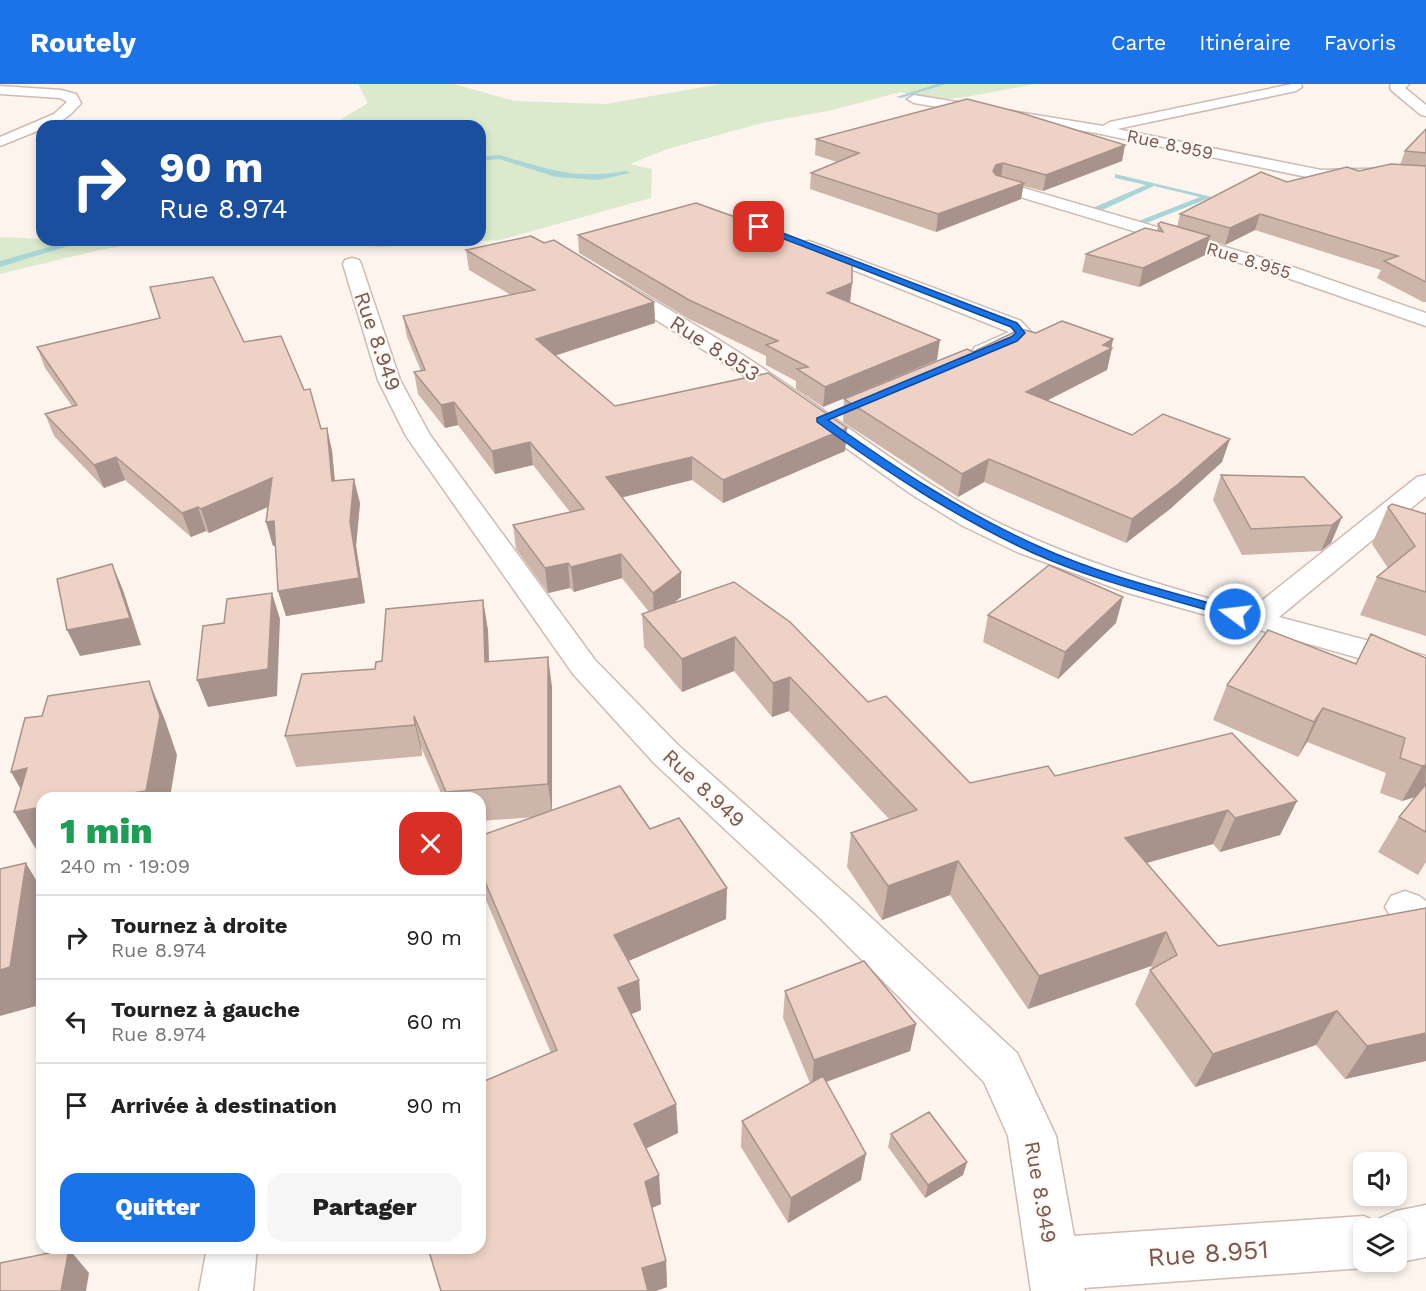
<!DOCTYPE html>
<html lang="fr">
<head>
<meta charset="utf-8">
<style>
  :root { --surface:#fff; --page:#f6f6f6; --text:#222; --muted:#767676; --line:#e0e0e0; --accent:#1a73e8 }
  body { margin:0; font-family:"Work Sans",sans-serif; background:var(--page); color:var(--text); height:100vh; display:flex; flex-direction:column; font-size:22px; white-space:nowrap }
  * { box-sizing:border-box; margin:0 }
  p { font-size:20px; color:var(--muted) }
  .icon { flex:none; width:33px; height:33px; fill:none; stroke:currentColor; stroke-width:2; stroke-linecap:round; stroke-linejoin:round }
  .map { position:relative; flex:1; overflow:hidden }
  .sheet { position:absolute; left:36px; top:708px; width:450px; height:462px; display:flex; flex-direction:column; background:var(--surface); border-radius:18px; box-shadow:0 3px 9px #0003 }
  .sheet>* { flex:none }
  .banner { position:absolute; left:36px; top:36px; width:450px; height:126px; border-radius:18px; box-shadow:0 3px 9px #0003; background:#1a4fa0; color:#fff; overflow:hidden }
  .controls { position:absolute; left:1353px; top:1068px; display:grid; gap:12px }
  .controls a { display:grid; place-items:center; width:54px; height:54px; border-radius:12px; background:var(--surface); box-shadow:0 3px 9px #0003; font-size:30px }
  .pin { position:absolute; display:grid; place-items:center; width:51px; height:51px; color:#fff; margin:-26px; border-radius:12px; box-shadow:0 3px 9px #0006 }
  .me { position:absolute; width:66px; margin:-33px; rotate:285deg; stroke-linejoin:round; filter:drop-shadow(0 0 4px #0008) }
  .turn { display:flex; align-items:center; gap:21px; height:126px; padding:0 24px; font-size:27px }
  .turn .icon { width:78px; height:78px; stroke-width:2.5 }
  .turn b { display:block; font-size:42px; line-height:51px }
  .round { display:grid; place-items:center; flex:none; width:63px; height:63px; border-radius:18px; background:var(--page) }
  .summary { display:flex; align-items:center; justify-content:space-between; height:102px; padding:0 24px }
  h1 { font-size:36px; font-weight:800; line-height:45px; color:#1e9e55 }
  .primary-button { display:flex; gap:12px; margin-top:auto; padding:12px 24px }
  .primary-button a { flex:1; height:69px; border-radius:18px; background:var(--accent); color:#fff; font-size:24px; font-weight:800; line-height:69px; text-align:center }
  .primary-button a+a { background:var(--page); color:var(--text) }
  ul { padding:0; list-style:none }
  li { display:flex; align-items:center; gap:18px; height:84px; padding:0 24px; border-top:2px solid var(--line) }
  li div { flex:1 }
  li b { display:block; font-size:22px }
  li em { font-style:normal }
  header { display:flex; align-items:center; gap:36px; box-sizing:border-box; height:84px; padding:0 30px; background:var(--accent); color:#fff }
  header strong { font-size:28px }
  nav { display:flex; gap:33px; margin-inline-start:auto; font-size:21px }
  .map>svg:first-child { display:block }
  .green { fill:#dbe9cc }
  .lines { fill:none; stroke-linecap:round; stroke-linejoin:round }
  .stream { fill:#a9d5d6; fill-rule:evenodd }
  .minor-casing { stroke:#cebbb2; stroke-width:3 }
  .minor { fill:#fff; fill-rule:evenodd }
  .wall { fill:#ceb5aa }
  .shaded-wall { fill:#a7938b }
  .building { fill:#efd2c6; stroke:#a7938b; stroke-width:1.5 }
  .route { fill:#1a73e8; stroke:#114b97; stroke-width:1.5 }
  .labels { text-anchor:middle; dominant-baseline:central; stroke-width:4.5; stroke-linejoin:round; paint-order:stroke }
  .far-street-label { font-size:18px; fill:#775950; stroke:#fef9f4 }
  .street-label { font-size:21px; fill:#775950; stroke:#fef9f4 }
  .near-street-label { font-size:26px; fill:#775950; stroke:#fef9f4 }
</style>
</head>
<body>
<header>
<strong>Routely</strong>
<nav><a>Carte</a><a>Itinéraire</a><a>Favoris</a></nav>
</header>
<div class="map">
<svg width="1426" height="1207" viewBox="0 0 1426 1207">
  <rect width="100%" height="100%" fill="#fcf4ed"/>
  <path class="green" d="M 358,0 L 454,0 L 514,17 L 606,20 L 721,0 L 1035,0 L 966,13 L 935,16 L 901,8 L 828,27 L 766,38 L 667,65 L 630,80 L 652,85 L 651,114 L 500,156 L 381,163 L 276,156 L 480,156 L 480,42 L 330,42 L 368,19 Z
    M 0,153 L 90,157 L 161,156 L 99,166 L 0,190 Z"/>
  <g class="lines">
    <path class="stream" d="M 937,0 L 946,0 L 901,14 L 896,13 Z
      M 499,71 C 549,85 572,96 626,87 L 630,89 L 598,96 L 556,93 L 499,75 L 480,77 L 480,73 Z
      M 1115,90 L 1212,113 L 1139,142 L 1135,140 L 1136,138 L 1200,113 L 1154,102 L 1096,129 L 1090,129 L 1090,125 L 1146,101 L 1115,94 Z
      M 74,156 L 87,156 L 0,183 L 0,177 Z"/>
    <defs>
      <path id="minor" d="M 1292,0 L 1301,0 L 1302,3 L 1296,7 L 1117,45 L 1321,86 L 1400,84 L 1426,86 L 1426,96 L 1400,93 L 1321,96 L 1096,49 L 914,19 L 907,15 L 914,11 L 1103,42 L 1110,38 Z
        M 1391,0 L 1409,0 L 1405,4 L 1426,21 L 1426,32 L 1421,31 L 1391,6 L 1390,3 Z
        M 0,2 L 61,6 L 76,10 L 81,19 C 71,31 59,42 42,42 L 42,45 L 0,62 L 0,53 L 54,30 L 67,18 L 60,14 L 0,10 Z
        M 1000,97 L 1290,182 L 1426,229 L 1426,242 L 1276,190 L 994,105 L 992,102 L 994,99 Z
        M 809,157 L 1021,237 L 1032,249 C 1022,263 992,277 975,273 L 972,268 L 975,263 L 1009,248 L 803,166 L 800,162 L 803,158 Z
        M 352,174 L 359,176 L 361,180 L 400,296 L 430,351 L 595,576 L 678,661 L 849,813 L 1017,969 L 1056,1052 L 1074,1152 L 1364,1132 L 1377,1138 L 1378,1135 L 1396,1127 L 1426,1121 L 1426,1173 L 1396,1179 L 1393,1178 L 1396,1178 L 1396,1144 L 1364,1144 L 1364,1178 L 1379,1178 L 1364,1184 L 1084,1204 L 1085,1207 L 1031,1207 L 1008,1052 L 984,998 L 821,835 L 654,679 L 573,590 L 406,352 L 378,296 L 343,180 L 345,176 Z
        M 616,196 L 623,198 C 675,229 727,259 777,294 C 845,340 909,391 981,430 C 1066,474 1159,501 1250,526 L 1417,393 L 1426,391 L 1426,412 L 1279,533 L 1426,572 L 1426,593 L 1128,509 L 1017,468 L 963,442 L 911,410 L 743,291 L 609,206 L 606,202 L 609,198 Z
        M 1405,807 L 1419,812 L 1426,817 L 1426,858 C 1408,851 1394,840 1385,823 L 1391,812 Z
        M 207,1164 L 257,1164 L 253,1207 L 199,1207 Z"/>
    </defs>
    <use href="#minor" class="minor-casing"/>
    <use href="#minor" class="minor"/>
  </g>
  <path class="wall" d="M 1426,45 L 1426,218 L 1423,218 L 1377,194 L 1381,186 L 1255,146 L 1225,161 L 1209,156 L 1205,171 L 1139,203 L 1082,188 L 1086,170 L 1157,146 L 1158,140 L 1177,143 L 1180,130 L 1287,98 L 1400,81 L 1405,67 Z
    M 816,55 L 1125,61 L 1122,77 L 1043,107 L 1023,102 L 1021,115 L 936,148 L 810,105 L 811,89 L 837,78 L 815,71 Z
    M 578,151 L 852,199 L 850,218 L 849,218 L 937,276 L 823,323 L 796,305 L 796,297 L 766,281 L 766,272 L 689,235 L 579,169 Z
    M 544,159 L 654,218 L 655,239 L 555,271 L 615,322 L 847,344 L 845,367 L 723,419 L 692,396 L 622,413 L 681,513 L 674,519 L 868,618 L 970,699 L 1055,692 L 1297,717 L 1280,751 L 1220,768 L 1213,760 L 1146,779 L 1218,862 L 1426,977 L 1345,995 L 1316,961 L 1195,1003 L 1135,920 L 1150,886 L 1152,885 L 1151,882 L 1028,925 L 950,811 L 882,836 L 847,783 L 851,749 L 889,735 L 789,627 L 772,633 L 734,587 L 682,608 L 644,563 L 642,530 L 649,528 L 622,494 L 574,508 L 570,504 L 548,509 L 516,465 L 513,441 L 570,428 L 533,381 L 495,390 L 458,341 L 445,344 L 418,310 L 414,288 L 421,287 L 407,253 L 403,232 L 511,211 L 469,186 L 466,166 Z
    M 1036,249 L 1113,255 L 1111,264 L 1112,264 L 1107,286 L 1047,316 L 1132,351 L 1222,378 L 1170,425 L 1126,459 L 984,398 L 958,413 L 843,338 L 844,315 L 973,268 Z
    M 244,258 L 321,345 L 327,344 L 332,367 L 335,397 L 360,419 L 356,462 L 365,519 L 286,532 L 278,507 L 275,462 L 273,462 L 266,438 L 268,423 L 209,449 L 206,447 L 191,453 L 125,396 L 104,404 L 54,352 L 45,330 L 72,322 L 45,284 L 37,263 Z
    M 1221,391 L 1342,433 L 1331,459 L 1321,467 L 1242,471 L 1213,416 Z
    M 1388,423 L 1426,430 L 1426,552 L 1360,531 L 1377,493 L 1388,484 L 1372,460 Z
    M 483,516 L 488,547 L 489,577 L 552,603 L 552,727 L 650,745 L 726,835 L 628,877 L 639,896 L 641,926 L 631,930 L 676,1020 L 678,1049 L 646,1064 L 661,1120 L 652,1124 L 666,1177 L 667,1203 L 656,1207 L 441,1207 L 551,969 L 480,802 L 480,752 L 536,733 L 480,737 L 480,714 L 443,714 L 421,663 L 422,672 L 296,683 L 285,652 L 375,585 L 382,577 Z
    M 988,531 L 1116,539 L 1058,595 L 983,558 Z
    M 1426,574 L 1426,778 L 1418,791 L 1378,768 L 1399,733 L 1415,713 L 1402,717 L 1380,709 L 1386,689 L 1307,658 L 1298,673 L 1213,636 L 1227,601 L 1356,580 Z
    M 785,907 L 916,940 L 910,967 L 826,998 L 861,1096 L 788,1139 L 741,1063 L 742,1037 L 810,999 L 783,934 Z
    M 891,1050 L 967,1078 L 963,1091 L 925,1114 L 888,1063 Z"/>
  <path class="shaded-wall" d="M 1125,61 L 1122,77 L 1043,107 L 1046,91 Z
    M 1003,79 L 1001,95 L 993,87 L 996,81 Z
    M 1024,99 L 1021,115 L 936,148 L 938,130 Z
    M 1260,130 L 1255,146 L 1225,161 L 1230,144 Z
    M 1210,152 L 1205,171 L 1139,203 L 1143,184 Z
    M 852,199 L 850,218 L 825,228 L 827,209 Z
    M 654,218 L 655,239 L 539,277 L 536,255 Z
    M 1113,255 L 1111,265 L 1112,264 L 1107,286 L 1021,330 L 1026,308 Z
    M 940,256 L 937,276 L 823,323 L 825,303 Z
    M 454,318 L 458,341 L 445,344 L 441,321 Z
    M 327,344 L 332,367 L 337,421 L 332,397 Z
    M 847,344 L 845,367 L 723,419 L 723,396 Z
    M 1230,355 L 1222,378 L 1170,425 L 1126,459 L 1132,435 Z
    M 530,358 L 533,381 L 495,390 L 492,367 Z
    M 116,373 L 125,396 L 104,404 L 94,381 Z
    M 692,373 L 692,396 L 608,417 L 606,393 Z
    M 989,375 L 984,398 L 958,413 L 962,390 Z
    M 272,394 L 279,418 L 209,449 L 201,425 Z
    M 354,395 L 360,419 L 356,462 L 365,519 L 286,532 L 278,507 L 350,438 Z
    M 198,423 L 206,447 L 191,453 L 182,429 Z
    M 1342,433 L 1331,459 L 1321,467 L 1332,441 Z
    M 274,437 L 281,461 L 273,462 L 266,438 Z
    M 621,470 L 622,494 L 574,508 L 571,483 Z
    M 568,479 L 570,504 L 548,509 L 545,484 Z
    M 112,480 L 123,506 L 141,561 L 80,572 L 67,546 Z
    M 681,488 L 681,513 L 654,534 L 653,509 Z
    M 272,509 L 280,535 L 277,612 L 208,623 L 197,596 Z
    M 1123,513 L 1116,539 L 1058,595 L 1065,568 Z
    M 483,516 L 488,547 L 490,608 L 485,578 Z
    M 735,553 L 734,587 L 682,608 L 682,575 Z
    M 548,573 L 552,603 L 552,731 L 548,700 Z
    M 790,593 L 789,627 L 772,633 L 773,599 Z
    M 149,597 L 165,636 L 177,671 L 170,714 L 101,714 Z
    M 1323,624 L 1307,658 L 1298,673 L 1314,638 Z
    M 414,632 L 421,663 L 422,672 L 415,641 Z
    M 1426,681 L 1425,710 L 1402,717 L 1422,682 Z
    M 27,684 L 42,714 L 42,767 L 37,767 L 14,728 L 32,725 L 11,688 Z
    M 1297,717 L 1280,751 L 1220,768 L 1235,734 Z
    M 1228,726 L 1213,760 L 1112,789 L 1125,754 Z
    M 958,777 L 950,811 L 882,836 L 888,802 Z
    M 26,779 L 42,806 L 42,879 L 36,922 L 0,932 L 0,886 Z
    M 727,804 L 726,835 L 617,882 L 614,851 Z
    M 1166,848 L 1151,882 L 1028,925 L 1039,892 Z
    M 639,896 L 641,926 L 621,935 L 618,904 Z
    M 1337,927 L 1316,961 L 1195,1003 L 1213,970 Z
    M 916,940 L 910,967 L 812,1003 L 814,976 Z
    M 1426,949 L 1426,977 L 1345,995 L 1367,962 Z
    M 676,1020 L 678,1049 L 637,1069 L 634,1040 Z
    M 866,1070 L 861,1096 L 788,1139 L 791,1114 Z
    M 967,1078 L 963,1091 L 925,1114 L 928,1101 Z
    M 659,1091 L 661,1120 L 647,1126 L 645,1098 Z
    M 69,1165 L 89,1189 L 86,1207 L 61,1207 Z
    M 666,1177 L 667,1203 L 656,1207 L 644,1207 L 642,1184 Z"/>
  <path class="building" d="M 967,15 L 1018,28 L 1125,61 L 1046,91 L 1003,79 L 996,81 L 993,87 L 996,91 L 1024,99 L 938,130 L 811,89 L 859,69 L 816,55 Z
    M 1426,45 L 1426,69 L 1405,67 Z
    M 1391,80 L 1426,82 L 1426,198 L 1384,177 L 1398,172 L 1260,130 L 1230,144 L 1180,130 L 1261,88 L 1287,98 L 1347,83 L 1359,87 Z
    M 696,119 L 852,175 L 852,199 L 827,209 L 940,256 L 825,303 L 797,285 L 808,283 L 766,261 L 778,257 L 689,216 L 578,151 Z
    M 1161,138 L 1210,152 L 1143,184 L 1086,170 L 1145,144 L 1163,148 L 1158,140 Z
    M 531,152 L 544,159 L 554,156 L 654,218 L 536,255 L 615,322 L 768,289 L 847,344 L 723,396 L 692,373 L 606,393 L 681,488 L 653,509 L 621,470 L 571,483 L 568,479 L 545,484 L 513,441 L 584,425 L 530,358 L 492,367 L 454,318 L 441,321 L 414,288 L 425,286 L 403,232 L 535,206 L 466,166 Z
    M 213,193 L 244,258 L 281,252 L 304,306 L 310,305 L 321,345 L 327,344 L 332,397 L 354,395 L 350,438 L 359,494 L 278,507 L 274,437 L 266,438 L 272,394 L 201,425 L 198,423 L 182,429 L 116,373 L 94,381 L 45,330 L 77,321 L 37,263 L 160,234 L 150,203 Z
    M 1062,237 L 1113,255 L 1103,261 L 1112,264 L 1026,308 L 1132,351 L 1163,330 L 1230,355 L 1177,401 L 1132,435 L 989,375 L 962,390 L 844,315 L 967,265 L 973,268 L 1021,245 L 1036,249 Z
    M 1221,391 L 1304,393 L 1342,433 L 1332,441 L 1251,445 Z
    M 1392,420 L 1426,430 L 1426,508 L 1377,493 L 1415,462 L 1388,423 Z
    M 112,480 L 130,534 L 67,546 L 57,495 Z
    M 1049,481 L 1123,513 L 1065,568 L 988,531 Z
    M 734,498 L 790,538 L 868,618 L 886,612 L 970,699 L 1048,682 L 1055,692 L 1232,649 L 1297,717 L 1235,734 L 1228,726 L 1125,754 L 1218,862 L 1426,824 L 1426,949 L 1367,962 L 1337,927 L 1213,970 L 1150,886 L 1177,871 L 1166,848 L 1039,892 L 958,777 L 888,802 L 851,749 L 917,726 L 790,593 L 773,599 L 735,553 L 682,575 L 642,530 Z
    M 272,509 L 268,585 L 197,596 L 203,542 L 224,539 L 227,515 Z
    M 483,516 L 485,578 L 548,573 L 548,700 L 446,708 L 414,632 L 415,641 L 285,652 L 302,590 L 375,585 L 376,578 L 382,577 L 386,525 Z
    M 1268,546 L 1356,580 L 1371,550 L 1426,574 L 1426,681 L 1422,682 L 1400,674 L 1405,654 L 1323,624 L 1314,638 L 1227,601 Z
    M 149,597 L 160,632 L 146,707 L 101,714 L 42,714 L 42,723 L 14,728 L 27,684 L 11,688 L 25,634 L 42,632 L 48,612 Z
    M 1426,700 L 1426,748 L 1399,733 Z
    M 620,702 L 650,745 L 679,734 L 727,804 L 614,851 L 639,896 L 618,904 L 676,1020 L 634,1040 L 659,1091 L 645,1098 L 666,1177 L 642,1184 L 648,1207 L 441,1207 L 428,1164 L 480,1164 L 480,999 L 557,966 L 480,786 L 480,752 Z
    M 26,779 L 10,883 L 0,886 L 0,785 Z
    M 864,877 L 916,940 L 814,976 L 785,907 Z
    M 823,992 L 866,1070 L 791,1114 L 742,1037 Z
    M 929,1028 L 967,1078 L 928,1101 L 891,1050 Z
    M 69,1165 L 61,1207 L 0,1207 L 0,1179 Z"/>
  <path class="route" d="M 756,141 L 762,141 L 1017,239 L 1025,249 L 1017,257 L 828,336 C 895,384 964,429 1040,463 C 1103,492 1173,508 1240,528 L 1242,530 L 1240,533 L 1231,533 C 1164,513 1095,497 1031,468 C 955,433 885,387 817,338 L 817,334 L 1011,253 L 1016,249 L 1011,243 L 756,144 Z"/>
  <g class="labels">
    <g class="far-street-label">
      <text transform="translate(1170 60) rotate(12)">Rue 8.959</text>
      <text transform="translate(1249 176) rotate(17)">Rue 8.955</text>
    </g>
    <g class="street-label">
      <text transform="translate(378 257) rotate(71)">Rue 8.949</text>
      <text transform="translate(715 264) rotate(33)">Rue 8.953</text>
      <text transform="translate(704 704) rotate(43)">Rue 8.949</text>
      <text transform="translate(1041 1108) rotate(80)">Rue 8.949</text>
    </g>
    <g class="near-street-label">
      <text transform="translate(1208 1169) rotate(-4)">Rue 8.951</text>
    </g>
  </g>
</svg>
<div class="controls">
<a><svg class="icon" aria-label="sound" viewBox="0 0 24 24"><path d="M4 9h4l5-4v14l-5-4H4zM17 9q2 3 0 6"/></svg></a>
<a><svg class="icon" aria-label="layers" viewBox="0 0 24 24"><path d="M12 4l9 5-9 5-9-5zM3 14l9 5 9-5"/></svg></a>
</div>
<div class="pin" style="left:759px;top:143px;background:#d93025"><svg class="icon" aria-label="arrive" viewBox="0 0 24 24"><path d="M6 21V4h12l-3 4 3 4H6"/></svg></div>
<svg class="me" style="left:1235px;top:530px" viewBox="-20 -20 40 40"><circle r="17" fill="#1a73e8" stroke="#fff" stroke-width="3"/><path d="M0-11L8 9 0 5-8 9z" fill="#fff"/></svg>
<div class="banner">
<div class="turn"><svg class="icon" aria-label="right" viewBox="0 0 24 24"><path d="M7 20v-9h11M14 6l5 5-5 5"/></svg><div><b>90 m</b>Rue 8.974</div></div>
</div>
<section class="sheet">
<div class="summary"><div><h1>1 min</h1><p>240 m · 19:09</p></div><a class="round" style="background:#d93025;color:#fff"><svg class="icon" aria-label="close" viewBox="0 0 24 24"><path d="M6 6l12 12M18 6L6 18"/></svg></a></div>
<ul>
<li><svg class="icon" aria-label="right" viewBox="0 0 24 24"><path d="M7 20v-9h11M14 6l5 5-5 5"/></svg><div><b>Tournez à droite</b><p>Rue 8.974</p></div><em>90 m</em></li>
<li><svg class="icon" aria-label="left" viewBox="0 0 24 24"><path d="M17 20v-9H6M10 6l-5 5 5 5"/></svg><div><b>Tournez à gauche</b><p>Rue 8.974</p></div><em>60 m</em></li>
<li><svg class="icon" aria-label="arrive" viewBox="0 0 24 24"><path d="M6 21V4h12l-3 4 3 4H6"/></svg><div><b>Arrivée à destination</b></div><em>90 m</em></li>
</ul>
<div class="primary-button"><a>Quitter</a><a>Partager</a></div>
</section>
</div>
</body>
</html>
